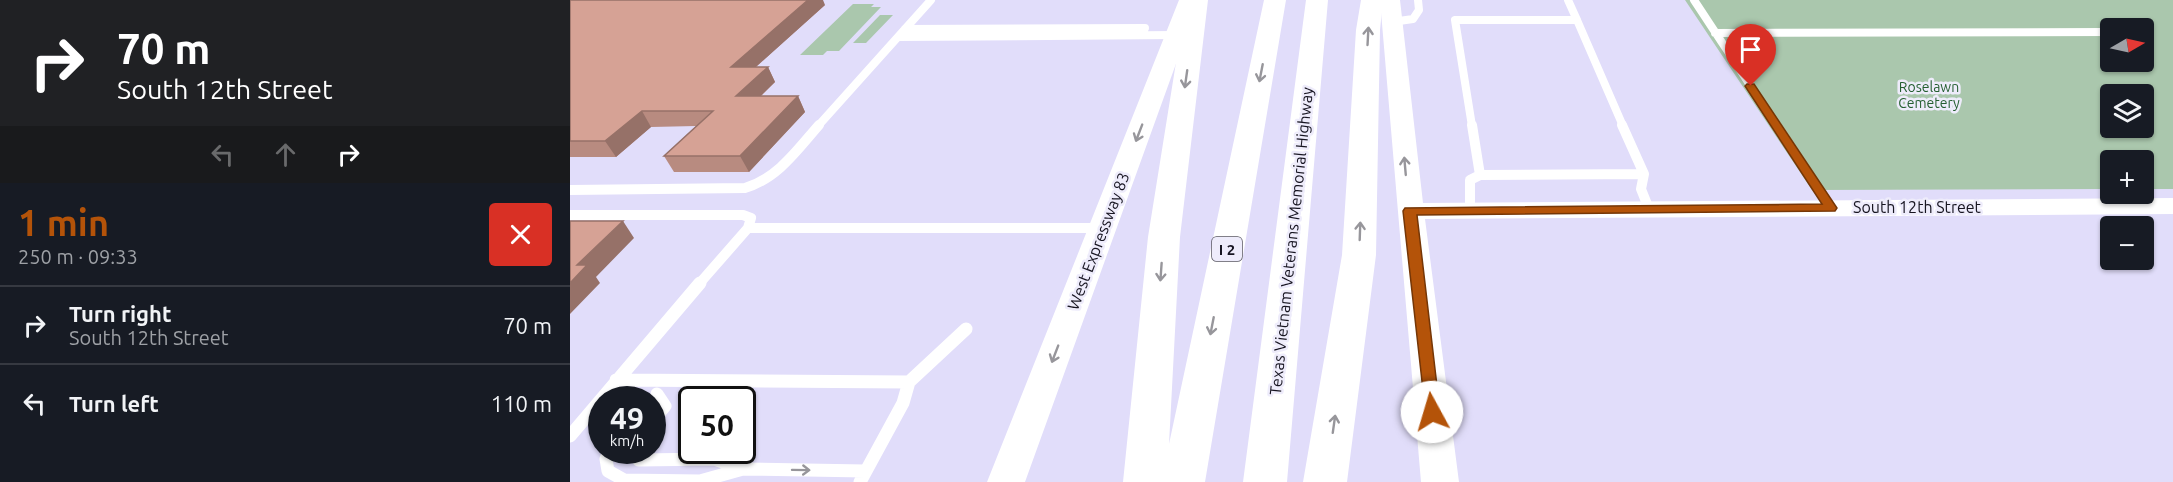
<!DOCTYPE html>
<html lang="en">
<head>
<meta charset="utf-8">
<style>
  :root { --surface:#171b24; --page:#242831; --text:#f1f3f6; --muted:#9ea1a6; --line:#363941; --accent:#b45309 }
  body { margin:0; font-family:Ubuntu,sans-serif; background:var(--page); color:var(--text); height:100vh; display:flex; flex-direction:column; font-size:22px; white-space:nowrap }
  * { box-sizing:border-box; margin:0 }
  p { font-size:20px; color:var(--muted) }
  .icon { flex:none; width:33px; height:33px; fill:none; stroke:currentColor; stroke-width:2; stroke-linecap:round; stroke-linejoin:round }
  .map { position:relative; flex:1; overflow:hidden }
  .sheet { display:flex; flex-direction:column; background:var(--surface); width:570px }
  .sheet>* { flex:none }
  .hud { background:#202124; color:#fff; overflow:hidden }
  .needle { width:39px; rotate:81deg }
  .controls { position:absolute; left:1530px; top:18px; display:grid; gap:12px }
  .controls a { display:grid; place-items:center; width:54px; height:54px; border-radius:6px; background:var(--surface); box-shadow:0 2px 4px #0004; font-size:30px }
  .speed { position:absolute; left:18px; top:386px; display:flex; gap:12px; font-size:30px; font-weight:700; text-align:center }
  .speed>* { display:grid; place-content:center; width:78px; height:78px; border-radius:50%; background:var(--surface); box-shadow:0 2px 4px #0004; line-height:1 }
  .speed small { font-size:15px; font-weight:400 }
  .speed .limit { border:3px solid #111; border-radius:9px; background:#fff; color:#111 }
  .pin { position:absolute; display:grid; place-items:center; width:51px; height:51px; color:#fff; margin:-62px -26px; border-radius:50% 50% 50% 0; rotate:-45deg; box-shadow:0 0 6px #0007 }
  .pin .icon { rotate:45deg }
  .me { position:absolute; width:66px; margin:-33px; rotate:354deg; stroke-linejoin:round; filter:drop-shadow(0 0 4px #0008) }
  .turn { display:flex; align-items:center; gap:21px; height:126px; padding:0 18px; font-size:27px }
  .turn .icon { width:78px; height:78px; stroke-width:2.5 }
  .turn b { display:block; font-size:42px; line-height:51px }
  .lanes { display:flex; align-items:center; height:57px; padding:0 18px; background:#0003; justify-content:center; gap:30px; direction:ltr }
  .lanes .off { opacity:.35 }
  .round { display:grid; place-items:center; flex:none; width:63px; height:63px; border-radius:6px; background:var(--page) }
  .summary { display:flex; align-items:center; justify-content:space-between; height:102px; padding:0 18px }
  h1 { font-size:36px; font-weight:700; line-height:45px; color:var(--accent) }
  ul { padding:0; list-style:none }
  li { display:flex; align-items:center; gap:18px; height:78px; padding:0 18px; border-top:2px solid var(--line) }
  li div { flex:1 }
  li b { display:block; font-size:22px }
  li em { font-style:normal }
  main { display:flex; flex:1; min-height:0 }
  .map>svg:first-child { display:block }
  .green { fill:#aac7ad; fill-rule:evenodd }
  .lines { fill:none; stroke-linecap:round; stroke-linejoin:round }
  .lane-far2 { stroke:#fff; stroke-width:8 }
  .lane-far1 { stroke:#fff; stroke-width:10 }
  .lane { stroke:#fff; stroke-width:13 }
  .secondary { fill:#fff; fill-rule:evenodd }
  .highway { fill:#fff; fill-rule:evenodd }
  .wall { fill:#b88b80 }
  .shaded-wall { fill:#967168 }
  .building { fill:#d6a295; stroke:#967168; stroke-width:1.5 }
  .oneway { stroke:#97969b }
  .route { fill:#b45309; stroke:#753606; stroke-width:1.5 }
  .labels { text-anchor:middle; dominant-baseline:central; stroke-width:5; stroke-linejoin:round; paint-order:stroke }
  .far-park-label { font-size:14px; fill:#255f31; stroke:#eeecfb }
  .shield { fill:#eeecfb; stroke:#585662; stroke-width:1.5 }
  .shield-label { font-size:15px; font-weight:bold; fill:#171521 }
  .street-label { font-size:16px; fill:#171521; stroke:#eeecfb }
</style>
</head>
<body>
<main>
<section class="sheet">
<div class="hud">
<div class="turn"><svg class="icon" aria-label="right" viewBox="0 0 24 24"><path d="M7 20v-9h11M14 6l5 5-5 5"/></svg><div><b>70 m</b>South 12th Street</div></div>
<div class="lanes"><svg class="icon off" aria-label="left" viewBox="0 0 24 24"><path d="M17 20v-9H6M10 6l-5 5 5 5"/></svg><svg class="icon off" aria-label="ahead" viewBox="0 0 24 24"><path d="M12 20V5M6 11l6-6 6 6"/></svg><svg class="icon" aria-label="right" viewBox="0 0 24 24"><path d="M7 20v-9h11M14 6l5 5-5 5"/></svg></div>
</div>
<div class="summary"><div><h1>1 min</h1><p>250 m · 09:33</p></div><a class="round" style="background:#d93025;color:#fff"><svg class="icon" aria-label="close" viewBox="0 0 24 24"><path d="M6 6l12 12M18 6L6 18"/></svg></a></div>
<ul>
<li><svg class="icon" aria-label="right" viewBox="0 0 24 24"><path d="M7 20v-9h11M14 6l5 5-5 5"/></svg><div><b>Turn right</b><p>South 12th Street</p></div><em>70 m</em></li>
<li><svg class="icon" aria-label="left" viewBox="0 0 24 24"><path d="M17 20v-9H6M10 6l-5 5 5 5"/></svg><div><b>Turn left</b></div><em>110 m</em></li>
</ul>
</section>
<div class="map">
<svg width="1603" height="482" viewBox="0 0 1603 482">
  <rect width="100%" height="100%" fill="#e1ddfa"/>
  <path class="green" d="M 1115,0 L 1603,0 L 1603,189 L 1574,189 L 1574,160 L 1540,160 L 1540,189 L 1242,190 ZM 1540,28 L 1574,28 L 1574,62 L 1540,62 ZM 1540,94 L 1574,94 L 1574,128 L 1540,128 Z
    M 283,4 L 304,4 L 301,7 L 311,7 L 269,51 L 257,51 L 253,55 L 230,55 Z
    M 310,15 L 323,15 L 296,43 L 283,43 Z"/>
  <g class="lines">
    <path class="lane-far2" d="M 998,0 L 1007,20
      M 1124,0 L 1207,126
      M 1007,20 L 1053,126
      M 822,22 L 843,19 L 849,10 L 848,0
      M 335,29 L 575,28
      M 1145,33 L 1539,32
      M 328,37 L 606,35
      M 248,126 L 361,0
      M 902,126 L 885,20 L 1007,20"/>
    <path class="lane-far1" d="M 902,125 L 910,175 L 1074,174 L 1052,125
      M 1206,125 L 1261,208
      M 1074,174 L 1071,189 L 1079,209
      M 0,190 L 175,188 C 208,178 227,150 249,125
      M 900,211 L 900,180 L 910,175
      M 0,215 L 173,215 L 181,218 L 178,228 L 533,228
      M 129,284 L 178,228"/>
    <path class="lane" d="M 46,380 L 339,382
      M 82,422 L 95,406 L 87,394
      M 0,436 L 130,283
      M 40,450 L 36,459 L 38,471 L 54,480 L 130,481 L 173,469 L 295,471
      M 67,450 L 69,460 L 144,459 L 172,469
      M 290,482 L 333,403 L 339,382 L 396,329"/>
    <path class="secondary" d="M 609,0 L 629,0 L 455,482 L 417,482 Z
      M 810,0 L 830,0 L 853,203 L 1603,198 L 1603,214 L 855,219 L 889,482 L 851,482 Z"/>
    <path class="highway" d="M 616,0 L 638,0 L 610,237 L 599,444 L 694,0 L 716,0 L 635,482 L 553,482 L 578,237 Z
      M 736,0 L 758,0 L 717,482 L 673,482 Z
      M 791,0 L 813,0 L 810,30 L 806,255 L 777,482 L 733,482 L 772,255 L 786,30 Z"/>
  </g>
  <path class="wall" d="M 0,0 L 255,5 L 186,67 L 198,67 L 205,82 L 191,96 L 228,96 L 235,112 L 179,172 L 104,172 L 94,156 L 126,126 L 81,127 L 46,157 L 0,157 Z"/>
  <path class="shaded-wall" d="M 238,0 L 253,0 L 255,5 L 169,82 L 161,67 Z
    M 198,67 L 205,82 L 174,112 L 166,96 Z
    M 228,96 L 235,112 L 179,172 L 170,156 Z
    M 72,111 L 81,127 L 46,157 L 35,141 Z
    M 53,221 L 64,238 L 26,277 L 30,283 L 0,314 L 0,283 L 7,265 Z"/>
  <path class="building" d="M 0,0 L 238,0 L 161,67 L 198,67 L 166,96 L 228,96 L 170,156 L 94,156 L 143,111 L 72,111 L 35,141 L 0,141 Z
    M 0,221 L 53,221 L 7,265 L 17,265 L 0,283 Z"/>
  <defs><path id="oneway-shaft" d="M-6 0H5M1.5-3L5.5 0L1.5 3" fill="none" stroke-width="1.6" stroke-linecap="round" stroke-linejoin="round" transform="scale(1.5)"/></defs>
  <g class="oneway">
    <use href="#oneway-shaft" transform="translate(798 36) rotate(-87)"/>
    <use href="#oneway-shaft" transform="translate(691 73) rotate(101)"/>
    <use href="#oneway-shaft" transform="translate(616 79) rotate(98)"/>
    <use href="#oneway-shaft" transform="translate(569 133) rotate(111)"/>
    <use href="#oneway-shaft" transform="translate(835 166) rotate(-95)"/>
    <use href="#oneway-shaft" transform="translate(790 231) rotate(-88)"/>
    <use href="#oneway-shaft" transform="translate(591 272) rotate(94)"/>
    <use href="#oneway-shaft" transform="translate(642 326) rotate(101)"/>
    <use href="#oneway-shaft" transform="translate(485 354) rotate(111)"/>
    <use href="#oneway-shaft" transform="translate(764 424) rotate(-82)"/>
    <use href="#oneway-shaft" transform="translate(231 470) rotate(1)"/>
  </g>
  <path class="route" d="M 1177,84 L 1184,84 L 1267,208 L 1265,211 L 847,215 L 870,412 L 868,417 L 856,417 L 833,211 L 835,208 L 1252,204 L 1175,86 Z"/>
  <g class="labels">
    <g class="far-park-label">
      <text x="1359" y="87">Roselawn<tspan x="1359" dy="16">Cemetery</tspan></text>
    </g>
    <rect class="shield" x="642" y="237" width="30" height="24" rx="4.5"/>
    <g class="shield-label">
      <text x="657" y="249">I 2</text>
    </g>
    <g class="street-label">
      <text x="1347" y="207">South 12th Street</text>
      <text transform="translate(528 241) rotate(-69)">West Expressway 83</text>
      <text transform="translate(721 241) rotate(-84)">Texas Vietnam Veterans Memorial Highway</text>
    </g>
  </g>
</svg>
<div class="controls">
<a><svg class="needle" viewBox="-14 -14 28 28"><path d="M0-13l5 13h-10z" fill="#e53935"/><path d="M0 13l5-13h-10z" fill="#9ea1a6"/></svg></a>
<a><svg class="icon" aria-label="layers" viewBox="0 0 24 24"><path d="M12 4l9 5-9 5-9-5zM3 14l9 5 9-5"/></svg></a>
<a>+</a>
<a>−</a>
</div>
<div class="speed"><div>49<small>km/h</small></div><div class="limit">50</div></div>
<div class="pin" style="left:1181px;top:86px;background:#d93025"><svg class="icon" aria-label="arrive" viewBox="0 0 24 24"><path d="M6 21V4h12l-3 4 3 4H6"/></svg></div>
<svg class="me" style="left:862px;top:412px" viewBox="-20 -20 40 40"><circle r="19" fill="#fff"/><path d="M0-13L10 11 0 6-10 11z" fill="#b45309"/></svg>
</div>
</main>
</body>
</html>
